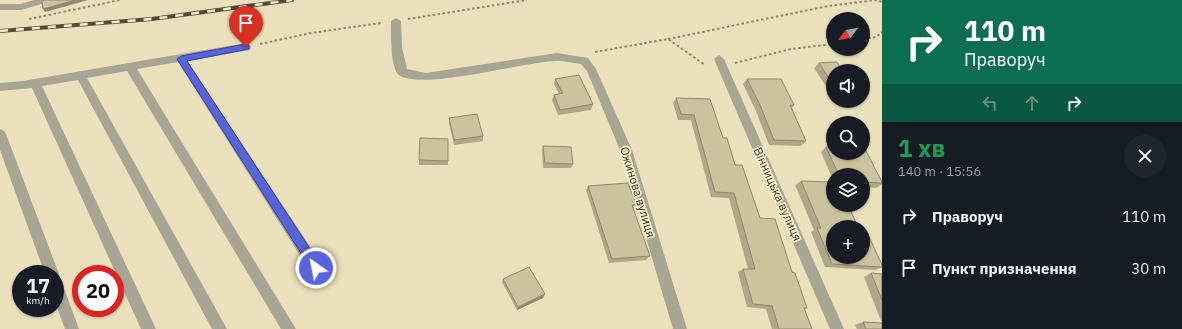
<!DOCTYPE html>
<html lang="uk">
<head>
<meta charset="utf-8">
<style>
  :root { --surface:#171b24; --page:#20242c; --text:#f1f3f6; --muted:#9ea1a6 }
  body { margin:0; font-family:"IBM Plex Sans",sans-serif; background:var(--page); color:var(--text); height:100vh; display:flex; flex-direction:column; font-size:15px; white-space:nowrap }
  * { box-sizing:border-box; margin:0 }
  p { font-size:13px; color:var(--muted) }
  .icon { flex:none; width:22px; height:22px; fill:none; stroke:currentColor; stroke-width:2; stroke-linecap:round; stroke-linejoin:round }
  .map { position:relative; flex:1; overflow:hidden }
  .details { display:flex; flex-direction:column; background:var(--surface); width:300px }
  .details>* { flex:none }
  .top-card { background:#0b6e4f; color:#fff; overflow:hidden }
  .needle { width:26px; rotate:239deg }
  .fabs { position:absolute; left:826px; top:12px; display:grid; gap:8px }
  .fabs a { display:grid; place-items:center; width:44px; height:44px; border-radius:50%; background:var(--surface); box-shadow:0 1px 3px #0004; font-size:20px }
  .speed { position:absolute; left:12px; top:265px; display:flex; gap:8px; font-size:20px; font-weight:700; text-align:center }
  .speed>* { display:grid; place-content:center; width:52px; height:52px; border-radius:50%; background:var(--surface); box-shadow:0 1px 3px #0004; line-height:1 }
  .speed small { font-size:10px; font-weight:400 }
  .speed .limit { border:6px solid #d22; background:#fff; color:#111 }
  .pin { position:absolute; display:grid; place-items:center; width:34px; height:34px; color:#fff; margin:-41px -17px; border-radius:50% 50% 50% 0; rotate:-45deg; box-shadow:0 0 4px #0007 }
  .pin .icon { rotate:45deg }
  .me { position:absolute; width:44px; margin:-22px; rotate:327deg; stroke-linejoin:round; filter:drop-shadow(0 0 3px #0008) }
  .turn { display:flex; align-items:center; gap:14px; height:84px; padding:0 16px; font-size:18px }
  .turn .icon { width:52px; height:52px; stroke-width:2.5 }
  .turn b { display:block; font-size:28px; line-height:34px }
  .lanes { display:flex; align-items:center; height:38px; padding:0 16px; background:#0003; justify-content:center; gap:20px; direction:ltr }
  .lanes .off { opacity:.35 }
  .round { display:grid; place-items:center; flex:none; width:42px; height:42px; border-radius:21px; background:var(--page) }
  .overview { display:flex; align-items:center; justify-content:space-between; height:68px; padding:0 16px }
  h1 { font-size:24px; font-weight:700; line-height:30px; color:#1e9e55 }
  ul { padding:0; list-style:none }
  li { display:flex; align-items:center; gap:12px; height:52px; padding:0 16px }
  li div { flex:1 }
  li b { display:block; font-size:15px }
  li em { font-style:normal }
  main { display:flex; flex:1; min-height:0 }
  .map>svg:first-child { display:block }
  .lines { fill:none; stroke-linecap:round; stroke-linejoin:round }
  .path { stroke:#8d866d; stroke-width:2; stroke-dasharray:2.5 2.5; stroke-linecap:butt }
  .minor { fill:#a9a595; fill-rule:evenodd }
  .rail-casing { stroke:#514c3b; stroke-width:4 }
  .rail { stroke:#f7edc8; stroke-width:2.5; stroke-dasharray:8; stroke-linecap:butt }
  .wall { fill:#afa788 }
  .shaded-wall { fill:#8e886f }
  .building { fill:#cbc29e; stroke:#8e886f }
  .route { fill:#5864db; stroke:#39418e }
  .labels { text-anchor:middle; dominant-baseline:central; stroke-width:3.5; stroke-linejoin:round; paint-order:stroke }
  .street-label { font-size:12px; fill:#383426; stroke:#f7edc8 }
</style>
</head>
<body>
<main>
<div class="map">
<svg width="882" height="329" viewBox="0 0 882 329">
  <rect width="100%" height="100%" fill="#eae0bb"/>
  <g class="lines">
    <path class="path" d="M 29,19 L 120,0
      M 408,19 L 527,0
      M 668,39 L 828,6 L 876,0 L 882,2
      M 863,39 L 876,37 L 882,32
      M 260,44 L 311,33 L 381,23
      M 595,52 L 668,39 L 705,65
      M 735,63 L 791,49 L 833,44"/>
    <path class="minor" d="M 34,0 L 50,0 L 48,2 L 21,10 L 0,10 L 0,4 L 21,4 Z
      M 396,18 L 401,21 L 402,47 L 407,69 L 426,73 L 557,53 L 588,58 L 596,69 L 632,150 L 687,329 L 673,329 L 620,150 L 587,71 L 581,64 C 573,63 564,61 557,61 C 526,61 421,91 399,75 C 390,68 391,32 391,21 Z
      M 246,43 L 251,47 L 250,50 L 187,61 L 321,263 L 323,268 L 321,273 L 316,275 L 311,273 L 178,62 L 137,69 L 296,329 L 281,329 L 127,71 L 87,78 L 227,329 L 212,329 L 78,80 L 42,86 L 156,329 L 141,329 L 32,88 L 0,91 L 0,83 L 23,81 Z
      M 719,55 L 724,59 L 844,329 L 830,329 L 714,59 Z
      M 0,129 L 4,131 L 6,134 L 59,274 L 57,277 L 62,283 L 79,329 L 65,329 L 55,302 L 55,274 L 45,274 L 0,150 Z"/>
    <defs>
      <path id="rail" d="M 0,31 L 152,19 L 292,0"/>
    </defs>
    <use href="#rail" class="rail-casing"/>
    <use href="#rail" class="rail"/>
  </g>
  <path class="wall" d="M 819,63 L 833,71 L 833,88 L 827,88 L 814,68 Z
    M 555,79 L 593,104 L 591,110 L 558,115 L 552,100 L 554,95 L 559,94 L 554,84 Z
    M 747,79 L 794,105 L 792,108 L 806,141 L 801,146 L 769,145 L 756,111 L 743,84 Z
    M 676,98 L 723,138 L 760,218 L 792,272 L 807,308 L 805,309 L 812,329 L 772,329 L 766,309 L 747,307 L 738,272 L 743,269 L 748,269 L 729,198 L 711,197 L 691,120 L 678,120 L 673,103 Z
    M 449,118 L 483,136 L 483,141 L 454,145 L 449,123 Z
    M 448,139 L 448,165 L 419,165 L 419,160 Z
    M 543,146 L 573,164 L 571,168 L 543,168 L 542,151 Z
    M 826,147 L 882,182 L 882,184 L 876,188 L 863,187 L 863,175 L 833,175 L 833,180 L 821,152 Z
    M 801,181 L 833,227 L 882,265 L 882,267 L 875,270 L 825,267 L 811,232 L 814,230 L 795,185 Z
    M 588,186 L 636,204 L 633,209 L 650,256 L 646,260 L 609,263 L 586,190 Z
    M 871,273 L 882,274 L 882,321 L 881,321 L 864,277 Z
    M 503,279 L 545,294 L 543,298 L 517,310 L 502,282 Z
    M 863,322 L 882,329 L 857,329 L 855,325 Z"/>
  <path class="shaded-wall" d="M 76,0 L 88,0 L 45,12 L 43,9 Z
    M 545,294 L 543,298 L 517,310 L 518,307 Z"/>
  <path class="building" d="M 44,0 L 76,0 L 43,9 L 42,2 Z
    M 837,62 L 842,71 L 833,71 L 833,83 L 832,83 L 819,63 Z
    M 579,75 L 593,104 L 560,110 L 554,95 L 563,93 L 555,79 Z
    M 747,79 L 781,79 L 794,105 L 790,105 L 806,141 L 774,140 L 760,105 Z
    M 676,98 L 710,99 L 723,138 L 727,138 L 735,165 L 742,165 L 760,218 L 775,219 L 792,272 L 795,273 L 807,308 L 804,308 L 812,329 L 779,329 L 772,306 L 753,304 L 743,269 L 755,269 L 734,193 L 715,192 L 694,115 L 681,114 Z
    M 477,114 L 483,136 L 454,140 L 449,118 Z
    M 420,138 L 448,139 L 448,161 L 419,160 Z
    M 543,146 L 571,147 L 573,164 L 545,163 Z
    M 826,147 L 833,148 L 833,153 L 863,153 L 863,149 L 865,149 L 882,182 L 882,183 L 863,182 L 863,175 L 839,175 Z
    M 801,181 L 833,182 L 833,205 L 848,205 L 858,227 L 833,227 L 833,257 L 863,257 L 863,230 L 866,230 L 882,265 L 882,267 L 832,264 L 817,228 L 821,228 Z
    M 628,183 L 636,204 L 632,205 L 650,256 L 612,259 L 588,186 Z
    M 529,267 L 545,294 L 518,307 L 503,279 Z
    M 871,273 L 882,274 L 882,300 Z
    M 863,322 L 882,323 L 882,329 L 866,329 Z"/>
  <path class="route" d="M 246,44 L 249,45 L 249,49 L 187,61 L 320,264 L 322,268 L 320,272 L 316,273 L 313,272 L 177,59 L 181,56 Z"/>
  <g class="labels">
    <g class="street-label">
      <text transform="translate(638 192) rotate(73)">Ожинова вулиця</text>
      <text transform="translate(778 194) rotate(66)">Вінницька вулиця</text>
    </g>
  </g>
</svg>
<div class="fabs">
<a><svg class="needle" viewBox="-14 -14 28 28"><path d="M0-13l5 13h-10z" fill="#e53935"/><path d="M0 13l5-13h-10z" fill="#9ea1a6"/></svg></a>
<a><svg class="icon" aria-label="sound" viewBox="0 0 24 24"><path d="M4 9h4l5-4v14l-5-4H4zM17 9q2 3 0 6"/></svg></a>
<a><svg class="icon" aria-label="search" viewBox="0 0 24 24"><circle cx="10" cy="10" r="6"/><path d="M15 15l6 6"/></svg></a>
<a><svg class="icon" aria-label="layers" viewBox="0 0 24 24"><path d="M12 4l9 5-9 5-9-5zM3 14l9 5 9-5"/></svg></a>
<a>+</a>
</div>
<div class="speed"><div>17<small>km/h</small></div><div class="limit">20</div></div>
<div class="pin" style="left:246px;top:47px;background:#d93025"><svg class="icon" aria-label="arrive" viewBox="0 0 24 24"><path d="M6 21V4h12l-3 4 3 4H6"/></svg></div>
<svg class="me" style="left:316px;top:268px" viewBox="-20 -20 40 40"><circle r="17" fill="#5864db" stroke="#fff" stroke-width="3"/><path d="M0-11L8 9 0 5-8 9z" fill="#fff"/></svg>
</div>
<section class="details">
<div class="top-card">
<div class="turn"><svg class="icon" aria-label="right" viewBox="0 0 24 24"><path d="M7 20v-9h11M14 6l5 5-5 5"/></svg><div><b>110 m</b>Праворуч</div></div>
<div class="lanes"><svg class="icon off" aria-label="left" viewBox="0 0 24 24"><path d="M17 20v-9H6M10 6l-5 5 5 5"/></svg><svg class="icon off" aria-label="ahead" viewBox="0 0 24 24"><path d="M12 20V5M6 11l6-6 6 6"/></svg><svg class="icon" aria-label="right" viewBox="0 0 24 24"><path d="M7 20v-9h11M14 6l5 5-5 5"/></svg></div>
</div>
<div class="overview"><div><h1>1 хв</h1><p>140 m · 15:56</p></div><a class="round"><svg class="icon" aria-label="close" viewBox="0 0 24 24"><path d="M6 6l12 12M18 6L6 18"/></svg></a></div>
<ul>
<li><svg class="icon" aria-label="right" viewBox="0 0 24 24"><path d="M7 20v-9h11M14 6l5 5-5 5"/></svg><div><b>Праворуч</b></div><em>110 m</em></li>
<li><svg class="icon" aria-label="arrive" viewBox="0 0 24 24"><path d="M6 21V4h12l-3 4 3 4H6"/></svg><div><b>Пункт призначення</b></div><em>30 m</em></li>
</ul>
</section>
</main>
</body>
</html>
